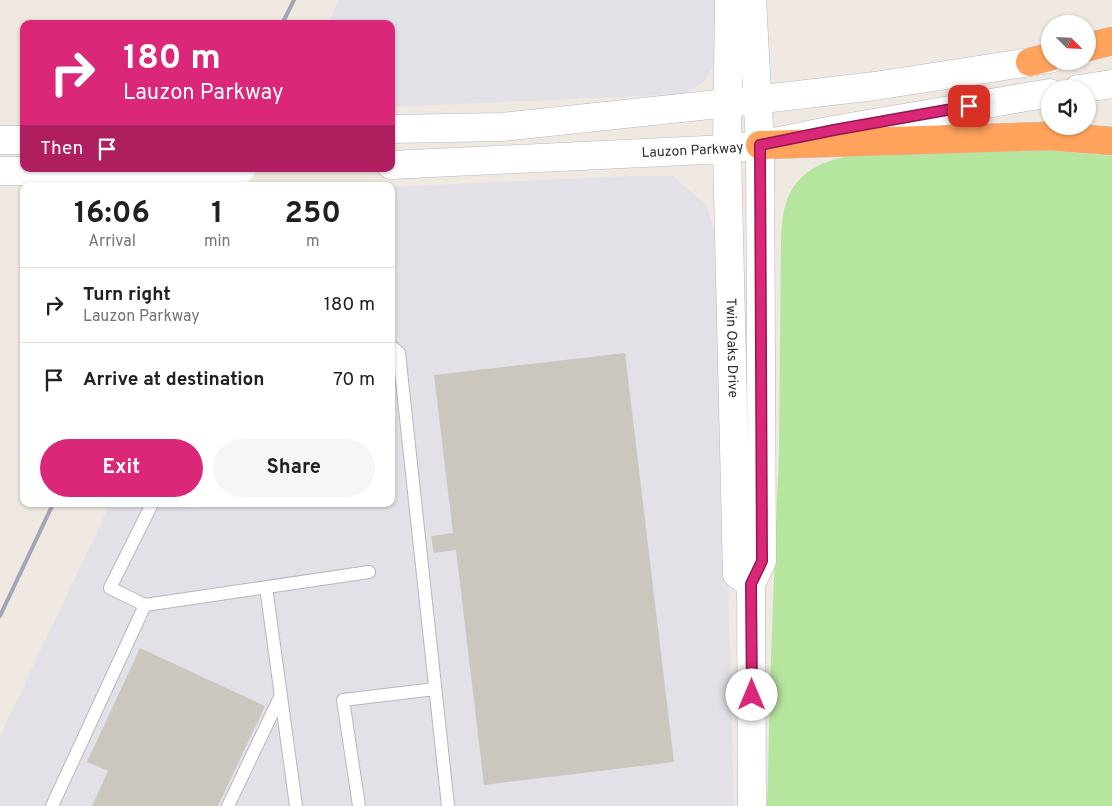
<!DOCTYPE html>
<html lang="en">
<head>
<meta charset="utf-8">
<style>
  :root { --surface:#fff; --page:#f6f6f6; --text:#202124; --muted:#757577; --line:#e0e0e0; --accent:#db2777 }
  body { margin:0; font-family:Overpass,sans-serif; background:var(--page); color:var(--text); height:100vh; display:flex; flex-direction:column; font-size:19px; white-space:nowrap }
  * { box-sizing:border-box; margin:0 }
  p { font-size:16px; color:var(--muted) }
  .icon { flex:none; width:28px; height:28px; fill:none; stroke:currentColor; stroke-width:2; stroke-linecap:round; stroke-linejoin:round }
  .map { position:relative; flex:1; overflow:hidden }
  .sheet { position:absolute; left:20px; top:182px; width:375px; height:325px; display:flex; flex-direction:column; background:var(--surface); border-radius:10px; box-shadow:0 1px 4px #0004 }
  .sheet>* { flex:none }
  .guide { position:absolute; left:20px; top:20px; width:375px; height:152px; border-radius:10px; box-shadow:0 1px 4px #0004; background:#db2777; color:#fff; overflow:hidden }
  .needle { width:32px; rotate:114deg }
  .buttons { position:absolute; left:1041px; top:15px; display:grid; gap:10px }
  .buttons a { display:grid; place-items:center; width:55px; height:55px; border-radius:50%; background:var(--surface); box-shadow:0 1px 4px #0004; font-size:25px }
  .pin { position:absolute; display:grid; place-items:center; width:42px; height:42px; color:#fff; margin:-21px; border-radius:10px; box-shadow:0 2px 8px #0006 }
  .me { position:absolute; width:55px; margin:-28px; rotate:0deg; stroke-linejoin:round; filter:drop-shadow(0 0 4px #0008) }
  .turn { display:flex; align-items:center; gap:18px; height:105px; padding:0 20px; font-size:22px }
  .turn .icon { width:65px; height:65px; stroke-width:2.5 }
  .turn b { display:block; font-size:35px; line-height:42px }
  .then { display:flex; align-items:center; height:48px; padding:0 20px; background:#0003; gap:10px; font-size:19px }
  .eta { display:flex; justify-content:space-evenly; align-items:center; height:85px; text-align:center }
  .eta b { font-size:30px; font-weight:700; line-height:35px }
  .cta { display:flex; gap:10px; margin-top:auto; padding:10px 20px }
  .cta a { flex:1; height:58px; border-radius:30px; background:var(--accent); color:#fff; font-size:20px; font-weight:700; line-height:58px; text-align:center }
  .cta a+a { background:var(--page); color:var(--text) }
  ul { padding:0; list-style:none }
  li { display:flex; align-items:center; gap:15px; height:75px; padding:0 20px; border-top:1px solid var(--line) }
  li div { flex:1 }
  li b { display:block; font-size:19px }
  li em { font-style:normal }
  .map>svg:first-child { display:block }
  .industrial { fill:#e3e1e8 }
  .green { fill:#b6e59e }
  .building { fill:#cbc7bf }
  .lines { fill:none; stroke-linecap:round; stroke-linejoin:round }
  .lane-casing { stroke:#b4b7c1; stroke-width:14 }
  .secondary-casing { stroke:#b4b7c1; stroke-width:29 }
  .highway-casing { stroke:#c9c9c9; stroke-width:29 }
  .lane { stroke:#fff; stroke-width:12 }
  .secondary { stroke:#fff; stroke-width:28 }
  .highway { stroke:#ffa35c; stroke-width:28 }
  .rail { stroke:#a3a6b8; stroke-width:4 }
  .secondary-bridge-casing { stroke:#b4b7c1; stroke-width:29; stroke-linecap:butt }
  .secondary-bridge { stroke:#fff; stroke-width:28 }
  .route-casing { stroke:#8e194d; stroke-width:12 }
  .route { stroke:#db2777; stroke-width:9 }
  .labels { text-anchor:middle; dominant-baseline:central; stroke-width:5; stroke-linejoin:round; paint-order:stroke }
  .street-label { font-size:14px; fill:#2e2e2e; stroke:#fff }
</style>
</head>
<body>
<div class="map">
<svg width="1112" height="806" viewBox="0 0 1112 806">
  <rect width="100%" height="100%" fill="#efe9e1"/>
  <path class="industrial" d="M 339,0 L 718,0 L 719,54 L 705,81 L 685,94 L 391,107 L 391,24 L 328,24 Z
    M 632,176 L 672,176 L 706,204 L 719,248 L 734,806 L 0,806 L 0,736 L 110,504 L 391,504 L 391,187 Z"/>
  <path class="green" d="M 953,149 L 1046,150 L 1112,156 L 1112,806 L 767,806 L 771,657 L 779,451 L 781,238 C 782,223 783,207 790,193 C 810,155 858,154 896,152 C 915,151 934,150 953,149 Z"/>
  <path class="building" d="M 625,353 L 674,762 L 484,785 L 456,550 L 434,553 L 431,536 L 453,533 L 434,375 Z
    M 140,648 L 265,706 L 218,806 L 92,806 L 108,771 L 87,762 Z"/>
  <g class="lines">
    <defs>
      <path id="lane" d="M 391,346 L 399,353 L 448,806
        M 266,587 L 296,806
        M 145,605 L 369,572
        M 52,806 L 145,605 L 110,588 L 152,504
        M 228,806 L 281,695
        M 359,806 L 343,700 L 435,689"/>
      <g id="secondary">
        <path id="s1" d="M 729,0 L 727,149 L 737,574 L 751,584"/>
        <path d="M 752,0 L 760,145 L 762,561 L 751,584 L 752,806"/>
        <path d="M 1078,89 L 1112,84"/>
        <path d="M 391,129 L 502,127 L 728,103 L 875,86 L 1050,59"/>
        <path d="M 0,140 L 24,140"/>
        <path id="s2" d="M 391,165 L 727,149 L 760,145 L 833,130 L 1050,93"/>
        <path d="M 0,171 L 109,171"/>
      </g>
      <path id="highway" d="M 1088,47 L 1112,41
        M 1030,62 L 1050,57
        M 760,145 L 1048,136 L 1112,141"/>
    </defs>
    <use href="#lane" class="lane-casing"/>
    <use href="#secondary" class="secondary-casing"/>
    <use href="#highway" class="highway-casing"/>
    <use href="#lane" class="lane"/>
    <use href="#secondary" class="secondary"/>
    <use href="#highway" class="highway"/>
    <path class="rail" d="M 282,24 L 294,0
      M 205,186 L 213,169
      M 0,616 L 53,504"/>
    <defs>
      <path id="secondary-bridge" d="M 109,171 L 241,169"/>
    </defs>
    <use href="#secondary-bridge" class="secondary-bridge-casing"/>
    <use href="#secondary-bridge" class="secondary-bridge"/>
  </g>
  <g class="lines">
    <defs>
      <path id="route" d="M 752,695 L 751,584 L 762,561 L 760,145 L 834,130 L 969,106"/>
    </defs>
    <use href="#route" class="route-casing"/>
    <use href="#route" class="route"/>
  </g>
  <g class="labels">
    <g class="street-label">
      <text stroke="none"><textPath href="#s2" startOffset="302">Lauzon Parkway</textPath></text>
      <text stroke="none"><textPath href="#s1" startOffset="348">Twin Oaks Drive</textPath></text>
    </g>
  </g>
</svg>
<div class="buttons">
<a><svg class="needle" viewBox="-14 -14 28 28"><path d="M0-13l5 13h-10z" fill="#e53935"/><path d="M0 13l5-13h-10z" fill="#757577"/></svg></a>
<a><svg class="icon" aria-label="sound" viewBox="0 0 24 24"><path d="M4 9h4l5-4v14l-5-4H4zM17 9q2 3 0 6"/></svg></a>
</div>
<div class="pin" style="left:969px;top:106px;background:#d93025"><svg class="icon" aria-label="arrive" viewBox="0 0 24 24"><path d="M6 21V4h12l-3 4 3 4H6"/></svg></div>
<svg class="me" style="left:752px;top:695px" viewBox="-20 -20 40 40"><circle r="19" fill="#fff"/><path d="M0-13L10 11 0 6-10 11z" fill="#db2777"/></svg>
<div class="guide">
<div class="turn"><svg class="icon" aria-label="right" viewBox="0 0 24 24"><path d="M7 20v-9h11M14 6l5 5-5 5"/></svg><div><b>180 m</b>Lauzon Parkway</div></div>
<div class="then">Then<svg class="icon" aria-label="arrive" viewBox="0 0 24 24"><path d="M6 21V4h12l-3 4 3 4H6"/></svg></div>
</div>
<section class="sheet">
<div class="eta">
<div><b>16:06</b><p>Arrival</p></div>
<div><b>1</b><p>min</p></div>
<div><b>250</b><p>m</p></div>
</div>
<ul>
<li><svg class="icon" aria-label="right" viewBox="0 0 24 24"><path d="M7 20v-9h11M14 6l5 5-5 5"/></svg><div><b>Turn right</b><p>Lauzon Parkway</p></div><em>180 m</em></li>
<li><svg class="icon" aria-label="arrive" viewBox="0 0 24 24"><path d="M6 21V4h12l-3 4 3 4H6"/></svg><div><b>Arrive at destination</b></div><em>70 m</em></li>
</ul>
<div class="cta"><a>Exit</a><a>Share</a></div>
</section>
</div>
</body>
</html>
